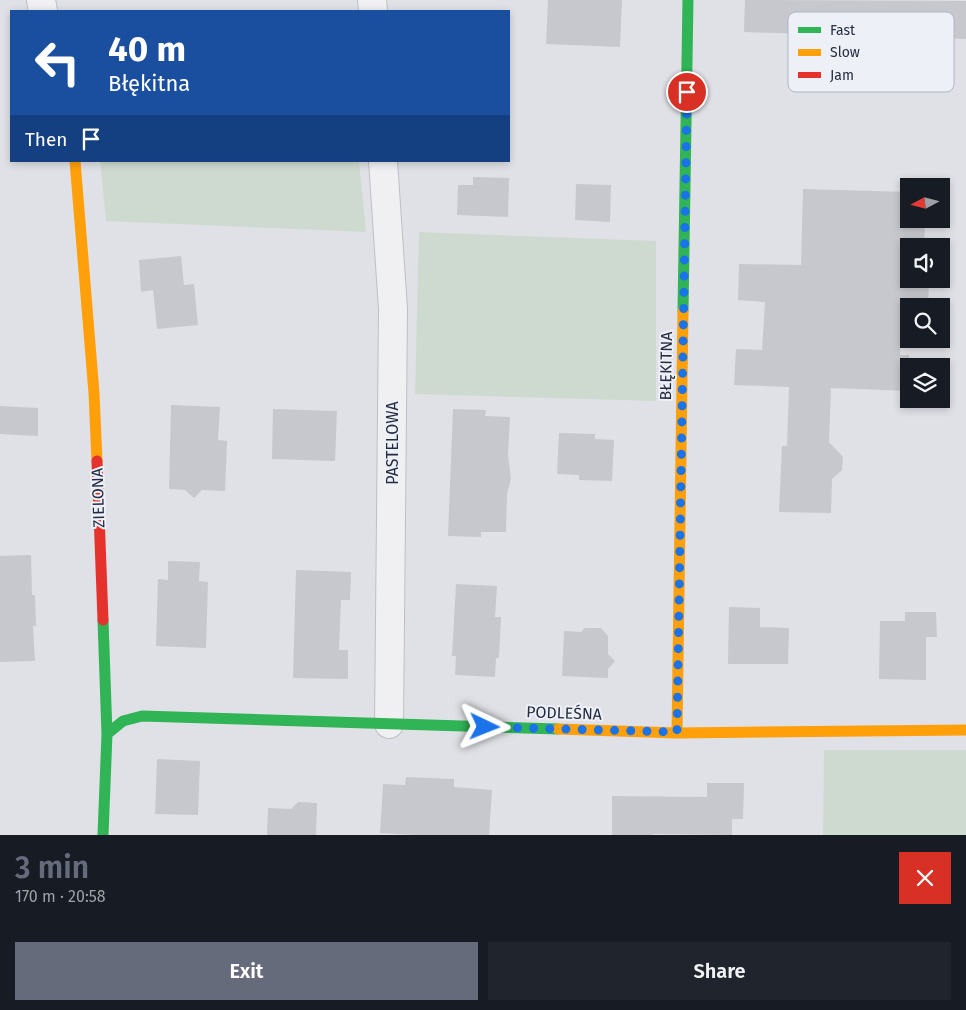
<!DOCTYPE html>
<html lang="en">
<head>
<meta charset="utf-8">
<style>
  :root { --surface:#171b24; --page:#20242c; --text:#f1f3f6; --muted:#9ea1a6; --accent:#666b7b }
  body { margin:0; font-family:"Fira Sans",sans-serif; background:var(--page); color:var(--text); height:100vh; display:flex; flex-direction:column; font-size:19px; white-space:nowrap }
  * { box-sizing:border-box; margin:0 }
  p { font-size:16px; color:var(--muted) }
  .icon { flex:none; width:28px; height:28px; fill:none; stroke:currentColor; stroke-width:2; stroke-linecap:round; stroke-linejoin:round }
  .map { position:relative; height:835px; overflow:hidden }
  .panel { display:flex; flex-direction:column; background:var(--surface); flex:1 }
  .panel>* { flex:none }
  .banner { position:absolute; left:10px; top:10px; width:500px; height:152px; border-radius:0px; box-shadow:0 2px 8px #0003; background:#1a4fa0; color:#fff; overflow:hidden }
  .needle { width:32px; rotate:263deg }
  .controls { position:absolute; left:900px; top:178px; display:grid; gap:10px }
  .controls a { display:grid; place-items:center; width:50px; height:50px; border-radius:0px; background:var(--surface); box-shadow:0 2px 8px #0003; font-size:25px }
  .pin { position:absolute; display:grid; place-items:center; width:42px; height:42px; color:#fff; margin:-21px; border:2px solid #fff; border-radius:50%; box-shadow:0 1px 5px #0007 }
  .me { position:absolute; width:55px; margin:-28px; rotate:92deg; stroke-linejoin:round; filter:drop-shadow(0 0 4px #0008) }
  .turn { display:flex; align-items:center; gap:18px; height:105px; padding:0 15px; font-size:22px }
  .turn .icon { width:65px; height:65px; stroke-width:2.5 }
  .turn b { display:block; font-size:35px; line-height:42px }
  .then { display:flex; align-items:center; height:48px; padding:0 15px; background:#0003; gap:10px; font-size:19px }
  .round { display:grid; place-items:center; flex:none; width:52px; height:52px; border-radius:0px; background:var(--page) }
  .summary { display:flex; align-items:center; justify-content:space-between; height:85px; padding:0 15px }
  h1 { font-size:30px; font-weight:600; line-height:38px; color:var(--accent) }
  .button { display:flex; gap:10px; margin-top:auto; padding:10px 15px }
  .button a { flex:1; height:58px; border-radius:0px; background:var(--accent); color:#fff; font-size:20px; font-weight:600; line-height:58px; text-align:center }
  .button a+a { background:var(--page); color:var(--text) }
  .map>svg:first-child { display:block }
  .green { fill:#cedad0 }
  .building { fill:#c6c8cd }
  .lines { fill:none; stroke-linecap:round; stroke-linejoin:round }
  .street-casing { stroke:#bebfc4; stroke-width:30 }
  .street { stroke:#f0f0f3; stroke-width:28 }
  .fast { stroke:#30b455; stroke-width:11 }
  .slow { stroke:#ff9f0a; stroke-width:11 }
  .jam { stroke:#e5322d; stroke-width:11 }
  .route { stroke:#1a73e8; stroke-width:9; stroke-dasharray:0 16.2 }
  .labels { text-anchor:middle; dominant-baseline:central; stroke-width:4; stroke-linejoin:round; paint-order:stroke }
  .street-label { font-size:16px; fill:#252c41; stroke:#edf0f6 }
  .key { fill:#edf0f6; stroke:#b1b5c0; stroke-width:1 }
  .key-label { font-size:14px; fill:#252c41 }
</style>
</head>
<body>
<div class="map">
<svg width="966" height="835" viewBox="0 0 966 835">
  <rect width="100%" height="100%" fill="#e0e1e6"/>
  <path class="green" d="M 100,161 L 359,161 L 366,232 L 106,221 Z
    M 419,232 L 656,241 L 656,401 L 415,394 Z
    M 824,750 L 966,750 L 966,835 L 823,835 Z"/>
  <path class="building" d="M 548,0 L 622,0 L 620,47 L 546,44 Z
    M 745,0 L 966,1 L 966,39 L 744,32 Z
    M 473,177 L 509,178 L 508,217 L 457,215 L 458,185 L 473,185 Z
    M 576,184 L 611,185 L 610,222 L 575,220 Z
    M 803,189 L 909,192 L 909,219 L 925,219 L 924,246 L 909,246 L 909,279 L 929,279 L 928,306 L 904,306 L 900,355 L 909,355 L 909,391 L 831,388 L 829,442 L 843,457 L 842,470 L 832,479 L 831,513 L 779,512 L 782,446 L 787,446 L 789,387 L 734,385 L 736,349 L 762,350 L 765,302 L 738,300 L 739,264 L 801,265 Z
    M 181,256 L 184,285 L 194,284 L 198,325 L 157,329 L 153,290 L 141,292 L 139,260 Z
    M 171,405 L 220,407 L 218,440 L 227,441 L 225,491 L 202,490 L 194,498 L 185,490 L 169,489 Z
    M 0,406 L 38,408 L 38,436 L 0,434 Z
    M 273,409 L 337,411 L 335,461 L 272,459 Z
    M 453,409 L 486,410 L 485,416 L 510,417 L 508,455 L 511,479 L 507,494 L 506,532 L 481,532 L 481,537 L 448,536 Z
    M 559,433 L 595,434 L 595,439 L 614,440 L 612,481 L 579,480 L 579,475 L 557,474 Z
    M 31,555 L 32,595 L 35,595 L 36,626 L 33,626 L 35,661 L 0,662 L 0,556 Z
    M 168,561 L 200,562 L 199,581 L 208,582 L 206,648 L 156,646 L 158,579 L 168,580 Z
    M 296,570 L 351,572 L 350,600 L 341,600 L 339,650 L 348,650 L 348,679 L 293,678 Z
    M 456,584 L 497,586 L 495,617 L 501,617 L 499,658 L 496,658 L 495,677 L 455,675 L 456,656 L 452,656 Z
    M 729,607 L 760,608 L 760,627 L 789,628 L 788,664 L 728,664 Z
    M 905,612 L 936,612 L 937,637 L 926,637 L 926,680 L 879,679 L 880,621 L 905,621 Z
    M 585,628 L 601,628 L 608,636 L 608,654 L 615,661 L 608,669 L 608,678 L 562,676 L 564,631 L 581,632 Z
    M 157,759 L 200,761 L 198,815 L 155,814 Z
    M 406,777 L 454,779 L 454,787 L 492,790 L 489,835 L 416,835 L 380,833 L 383,784 L 405,785 Z
    M 707,783 L 744,783 L 743,819 L 732,819 L 732,835 L 653,834 L 653,835 L 612,835 L 612,796 L 707,797 Z
    M 298,802 L 317,803 L 316,835 L 267,835 L 268,808 L 291,809 Z"/>
  <g class="lines">
    <defs>
      <path id="street" d="M 41,0 L 43,11
        M 372,0 L 373,11
        M 383,161 L 393,309 L 389,724"/>
    </defs>
    <use href="#street" class="street-casing"/>
    <use href="#street" class="street"/>
    <path class="fast" d="M 683,311 L 688,0
      M 103,620 L 107,734 L 103,835
      M 107,734 L 123,721 L 142,716 L 558,729"/>
    <path class="slow" d="M 75,161 L 94,393 L 97,461
      M 558,729 L 677,733 L 966,730
      M 677,733 L 683,311"/>
    <path class="jam" d="M 97,461 L 103,620"/>
  </g>
  <g class="lines">
    <path class="route" d="M 485,727 L 677,732 L 687,92"/>
  </g>
  <g class="labels">
    <g class="street-label">
      <text transform="translate(666 366) rotate(-89)">BŁĘKITNA</text>
      <text transform="translate(392 443) rotate(-90)">PASTELOWA</text>
      <text transform="translate(98 498) rotate(-92)">ZIELONA</text>
      <text transform="translate(564 713) rotate(2)">PODLEŚNA</text>
    </g>
  </g>
  <rect x="788" y="12" width="166" height="80" rx="8" class="key"/>
  <rect x="798" y="27" width="23" height="6" fill="#30b455"/>
  <rect x="798" y="49" width="23" height="7" fill="#ff9f0a"/>
  <rect x="798" y="72" width="23" height="6" fill="#e5322d"/>
  <g class="key-label">
    <text x="830" y="35">Fast</text>
    <text x="830" y="57">Slow</text>
    <text x="830" y="80">Jam</text>
  </g>
</svg>
<div class="controls">
<a><svg class="needle" viewBox="-14 -14 28 28"><path d="M0-13l5 13h-10z" fill="#e53935"/><path d="M0 13l5-13h-10z" fill="#9ea1a6"/></svg></a>
<a><svg class="icon" aria-label="sound" viewBox="0 0 24 24"><path d="M4 9h4l5-4v14l-5-4H4zM17 9q2 3 0 6"/></svg></a>
<a><svg class="icon" aria-label="search" viewBox="0 0 24 24"><circle cx="10" cy="10" r="6"/><path d="M15 15l6 6"/></svg></a>
<a><svg class="icon" aria-label="layers" viewBox="0 0 24 24"><path d="M12 4l9 5-9 5-9-5zM3 14l9 5 9-5"/></svg></a>
</div>
<div class="pin" style="left:687px;top:92px;background:#d93025"><svg class="icon" aria-label="arrive" viewBox="0 0 24 24"><path d="M6 21V4h12l-3 4 3 4H6"/></svg></div>
<svg class="me" style="left:485px;top:727px" viewBox="-20 -20 40 40"><path d="M0-17L14 15 0 8-14 15z" fill="#1a73e8" stroke="#fff" stroke-width="4"/></svg>
<div class="banner">
<div class="turn"><svg class="icon" aria-label="left" viewBox="0 0 24 24"><path d="M17 20v-9H6M10 6l-5 5 5 5"/></svg><div><b>40 m</b>Błękitna</div></div>
<div class="then">Then<svg class="icon" aria-label="arrive" viewBox="0 0 24 24"><path d="M6 21V4h12l-3 4 3 4H6"/></svg></div>
</div>
</div>
<section class="panel">
<div class="summary"><div><h1>3 min</h1><p>170 m · 20:58</p></div><a class="round" style="background:#d93025;color:#fff"><svg class="icon" aria-label="close" viewBox="0 0 24 24"><path d="M6 6l12 12M18 6L6 18"/></svg></a></div>
<div class="button"><a>Exit</a><a>Share</a></div>
</section>
</body>
</html>
